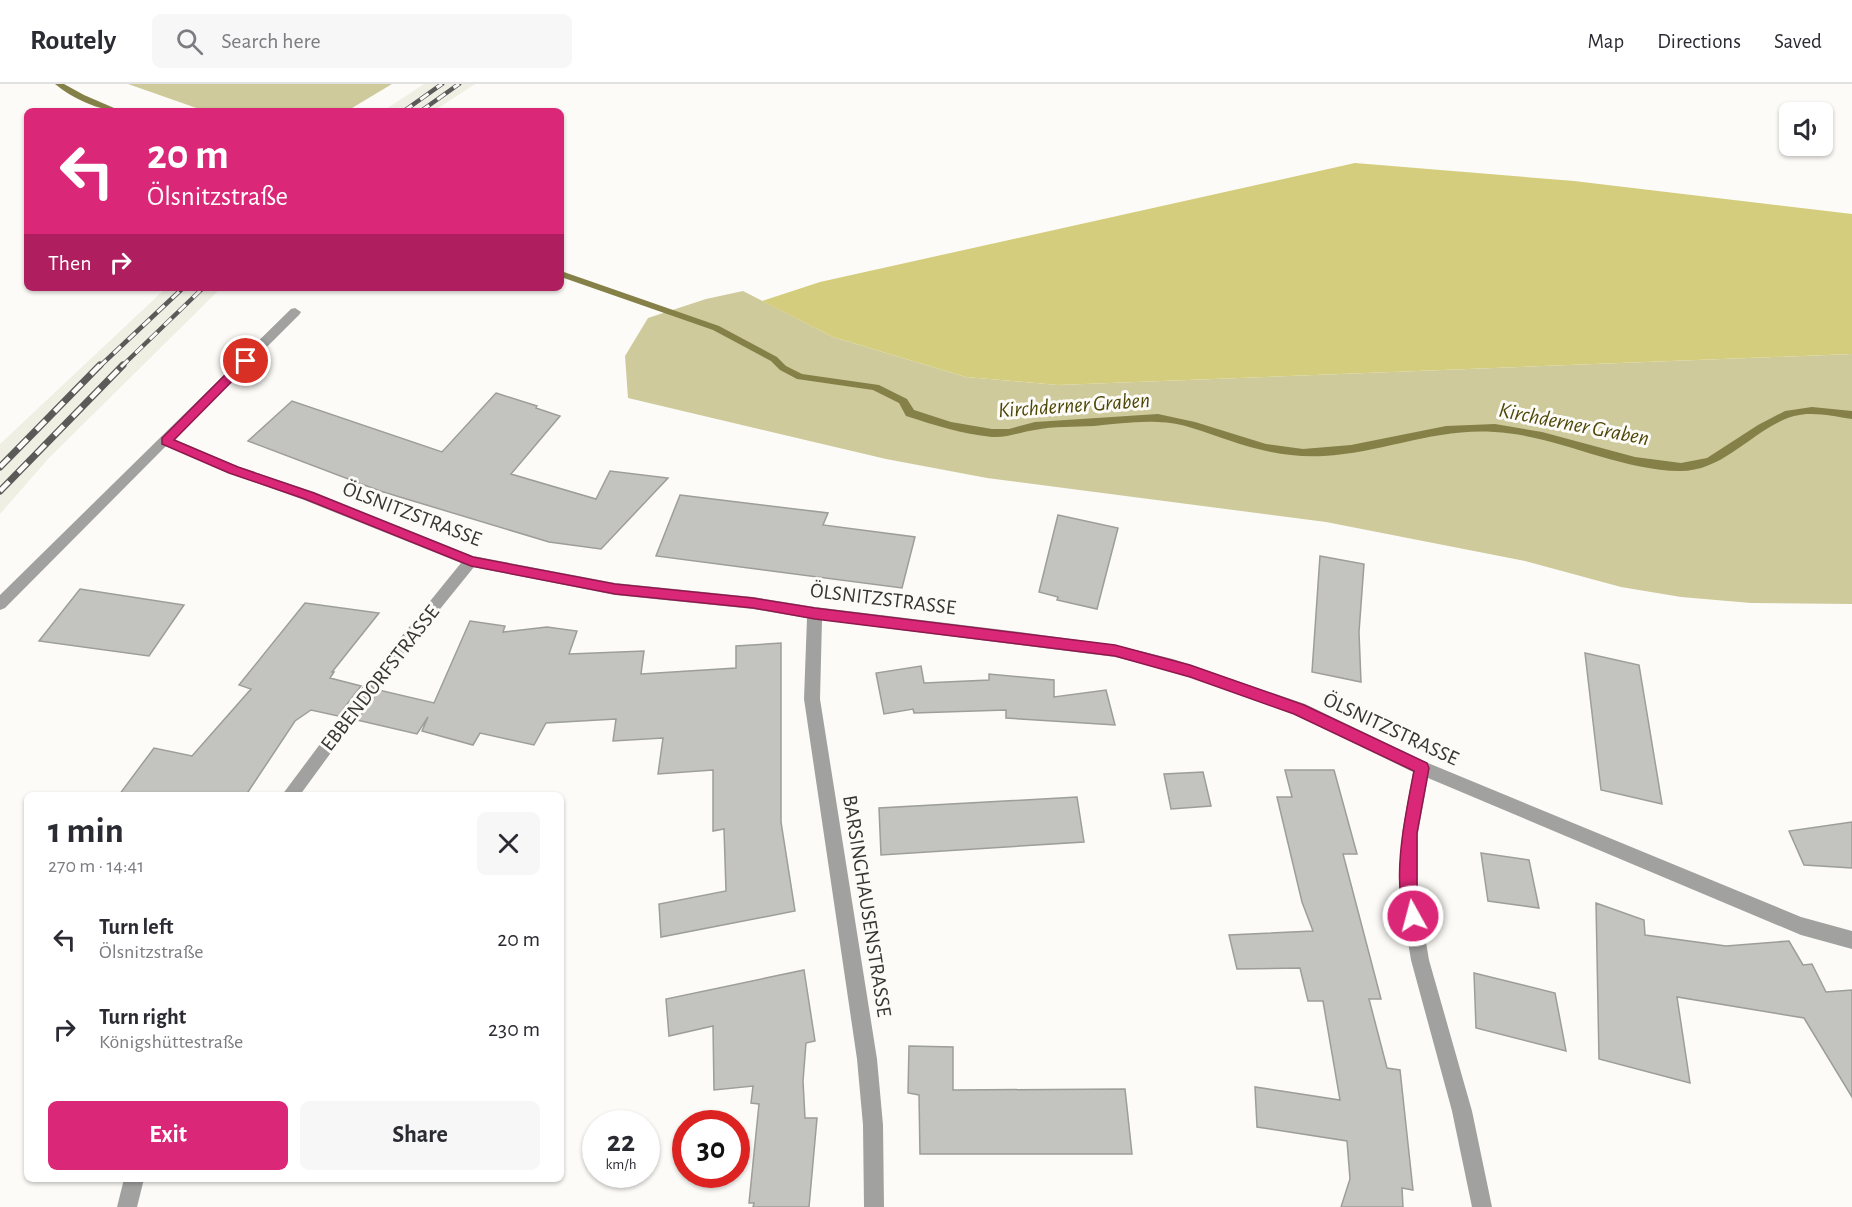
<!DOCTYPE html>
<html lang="en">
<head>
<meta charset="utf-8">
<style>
  :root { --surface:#fff; --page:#f7f7f7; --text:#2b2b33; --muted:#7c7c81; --line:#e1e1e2; --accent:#db2777 }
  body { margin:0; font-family:"Alegreya Sans",sans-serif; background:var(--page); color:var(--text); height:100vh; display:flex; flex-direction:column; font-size:22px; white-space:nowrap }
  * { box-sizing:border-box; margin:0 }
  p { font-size:20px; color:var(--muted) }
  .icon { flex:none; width:33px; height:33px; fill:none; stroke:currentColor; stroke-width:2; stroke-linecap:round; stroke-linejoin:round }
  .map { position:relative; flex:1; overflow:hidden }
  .panel { position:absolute; left:24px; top:708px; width:540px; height:390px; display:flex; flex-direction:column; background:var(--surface); border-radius:9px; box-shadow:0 2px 4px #0004 }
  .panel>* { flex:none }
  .guide { position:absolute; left:24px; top:24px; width:540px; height:183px; border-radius:9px; box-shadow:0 2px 4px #0004; background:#db2777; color:#fff; overflow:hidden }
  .tools { position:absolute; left:1779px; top:18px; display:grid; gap:12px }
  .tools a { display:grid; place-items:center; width:54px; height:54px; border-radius:9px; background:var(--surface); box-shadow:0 2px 4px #0004; font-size:30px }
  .speed { position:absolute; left:582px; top:1026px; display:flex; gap:12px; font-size:30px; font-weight:700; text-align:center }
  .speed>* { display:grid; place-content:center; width:78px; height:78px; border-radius:50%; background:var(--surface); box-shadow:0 2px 4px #0004; line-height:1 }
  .speed small { font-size:15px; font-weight:400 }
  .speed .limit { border:9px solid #d22; background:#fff; color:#111 }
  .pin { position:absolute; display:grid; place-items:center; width:51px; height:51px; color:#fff; margin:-26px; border:3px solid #fff; border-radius:50%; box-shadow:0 2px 6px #0007 }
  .me { position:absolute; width:66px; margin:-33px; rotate:353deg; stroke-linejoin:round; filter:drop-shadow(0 0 4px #0008) }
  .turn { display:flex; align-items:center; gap:21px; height:126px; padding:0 24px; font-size:27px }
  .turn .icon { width:78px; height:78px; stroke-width:2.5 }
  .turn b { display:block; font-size:42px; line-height:51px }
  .then { display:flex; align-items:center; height:57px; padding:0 24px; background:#0003; gap:12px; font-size:22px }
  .round { display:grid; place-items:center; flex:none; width:63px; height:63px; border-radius:9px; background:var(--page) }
  .head { display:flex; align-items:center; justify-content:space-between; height:102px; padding:0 24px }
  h1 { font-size:36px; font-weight:700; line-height:45px }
  .primary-button { display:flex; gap:12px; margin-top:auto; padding:12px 24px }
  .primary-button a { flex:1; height:69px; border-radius:9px; background:var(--accent); color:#fff; font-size:24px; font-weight:700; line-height:69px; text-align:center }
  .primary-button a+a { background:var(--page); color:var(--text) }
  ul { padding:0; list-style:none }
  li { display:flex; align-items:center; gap:18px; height:90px; padding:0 24px }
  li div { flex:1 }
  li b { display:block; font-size:22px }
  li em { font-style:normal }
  header { display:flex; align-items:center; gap:36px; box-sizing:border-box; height:84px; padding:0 30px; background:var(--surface); border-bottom:2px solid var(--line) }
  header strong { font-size:28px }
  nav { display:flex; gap:33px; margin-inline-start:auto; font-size:21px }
  .search { width:420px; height:54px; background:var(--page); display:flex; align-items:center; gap:15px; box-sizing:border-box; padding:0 21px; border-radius:9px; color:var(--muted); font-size:22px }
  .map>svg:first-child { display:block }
  .built { fill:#f0efe4 }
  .green { fill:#ceca9b }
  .forest { fill:#d4cd7d }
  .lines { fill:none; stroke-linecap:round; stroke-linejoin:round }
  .stream { fill:#858048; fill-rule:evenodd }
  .building { fill:#c3c3bf; stroke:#9d9d99; stroke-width:1.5 }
  .street { fill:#a1a1a0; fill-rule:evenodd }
  .rail-far1-casing { stroke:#5a5a59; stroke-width:4.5 }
  .rail-casing { stroke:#5a5a59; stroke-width:7 }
  .rail-far1 { stroke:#fcfbf7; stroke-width:3; stroke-dasharray:10; stroke-linecap:butt }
  .rail { stroke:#fcfbf7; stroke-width:4.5; stroke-dasharray:13; stroke-linecap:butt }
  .route { fill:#db2777; stroke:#8e194d; stroke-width:1.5 }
  .labels { text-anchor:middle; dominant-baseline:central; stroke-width:6; stroke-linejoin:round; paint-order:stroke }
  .street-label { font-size:21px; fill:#363635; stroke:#fcfbf7 }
  .water-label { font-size:22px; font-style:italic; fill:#4d4707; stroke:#fcfbf7 }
</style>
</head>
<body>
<header>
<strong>Routely</strong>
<div class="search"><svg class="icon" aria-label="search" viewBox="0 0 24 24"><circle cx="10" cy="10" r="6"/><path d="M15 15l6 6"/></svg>Search here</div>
<nav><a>Map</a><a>Directions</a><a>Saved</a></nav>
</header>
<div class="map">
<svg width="1852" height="1123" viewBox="0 0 1852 1123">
  <rect width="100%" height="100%" fill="#fcfbf7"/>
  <path class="built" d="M 424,0 L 475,0 L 434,27 L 383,27 Z
    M 166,204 L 221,204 L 49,374 L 0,430 L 0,360 Z"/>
  <path class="green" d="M 128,0 L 392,0 L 347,27 L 205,27 Z
    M 743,207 L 833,253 L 966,293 L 1058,301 L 1852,270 L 1852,520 L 1751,519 L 1681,513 L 1621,503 L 1525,477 L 1326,438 L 987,394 L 886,375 L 628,314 L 625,272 L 648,234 L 706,215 Z"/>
  <path class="forest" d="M 1355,79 L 1574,97 L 1852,130 L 1852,270 L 1058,301 L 966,293 L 833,253 L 762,217 L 820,198 Z"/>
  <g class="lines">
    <path class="stream" d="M 55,0 L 64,0 L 84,11 L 121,27 C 99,27 72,14 55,0 Z
      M 561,187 L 719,242 L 777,273 L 786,282 L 802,290 L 879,301 L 907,315 L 914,326 L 951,338 L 992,345 L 1009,345 L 1035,338 L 1158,330 L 1195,338 L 1266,360 L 1303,365 L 1351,361 L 1446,342 L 1495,340 L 1542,348 L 1635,373 L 1681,379 L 1707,374 L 1758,341 L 1785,327 L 1812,323 L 1852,327 L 1852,335 C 1833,332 1812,327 1794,332 C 1753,344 1726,387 1680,387 C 1616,386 1557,351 1494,348 C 1435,344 1382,369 1324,372 C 1290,374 1260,367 1228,356 C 1206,349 1182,338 1157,338 C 1137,337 1115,340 1094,342 C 1075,343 1054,342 1035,346 C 1020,348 1008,354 992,353 C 962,350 934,341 906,332 L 899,319 L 873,306 L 797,295 L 780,286 L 771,277 L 713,246 L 561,193 Z"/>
  </g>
  <path class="building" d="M 496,309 L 537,322 L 536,324 L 560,332 L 511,390 L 596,415 L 610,387 L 668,394 L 601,465 L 549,458 L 380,407 L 248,357 L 292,317 L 442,368 Z
    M 680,411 L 828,429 L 823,441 L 915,453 L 902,504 L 656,472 Z
    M 1058,431 L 1118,444 L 1097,525 L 1057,516 L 1058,513 L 1039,508 Z
    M 1320,472 L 1364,480 L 1359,548 L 1361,598 L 1312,588 Z
    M 80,505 L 184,521 L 149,572 L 39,557 Z
    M 305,519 L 379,529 L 332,588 L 334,588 L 330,594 L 361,602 L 338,632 L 311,626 L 295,637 L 246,711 L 119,711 L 154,664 L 192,672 L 251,605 L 239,601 Z
    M 470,537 L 505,542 L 503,548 L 547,543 L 577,547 L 569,570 L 644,567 L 641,590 L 736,584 L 736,562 L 781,559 L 781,738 L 795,827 L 661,853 L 659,820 L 726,807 L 724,745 L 713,747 L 713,686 L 658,690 L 663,654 L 613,657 L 616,635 L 546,639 L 534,661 L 480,649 L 473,661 L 422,647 L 428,633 L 417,650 L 357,636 L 379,606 L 434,619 Z
    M 1585,569 L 1639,581 L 1662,720 L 1601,706 Z
    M 921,582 L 924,599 L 989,596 L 989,590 L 1054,596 L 1054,613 L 1106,606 L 1115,641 L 1006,634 L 1006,626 L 914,629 L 913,625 L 884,630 L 876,589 Z
    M 1285,686 L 1334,686 L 1357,770 L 1343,770 L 1381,915 L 1369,915 L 1387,984 L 1400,986 L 1413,1106 L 1402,1104 L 1403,1123 L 1341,1123 L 1350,1095 L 1347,1057 L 1257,1043 L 1255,1003 L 1340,1016 L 1323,917 L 1308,917 L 1300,884 L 1237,885 L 1229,851 L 1313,847 L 1302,818 L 1277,713 L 1292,713 Z
    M 1203,688 L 1211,722 L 1171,725 L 1164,690 Z
    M 1077,713 L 1084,758 L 881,771 L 879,724 Z
    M 1852,738 L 1852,784 L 1804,781 L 1789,747 Z
    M 1481,769 L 1529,776 L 1539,824 L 1488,817 Z
    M 1596,819 L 1644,836 L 1645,851 L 1726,862 L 1789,857 L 1803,881 L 1812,880 L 1826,908 L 1852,906 L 1852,1013 L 1804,934 L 1677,913 L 1690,999 L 1599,975 Z
    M 804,886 L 815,957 L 806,959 L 803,997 L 805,1034 L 817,1034 L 809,1123 L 753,1123 L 754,1119 L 749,1119 L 759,1020 L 751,1019 L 753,1002 L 714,1006 L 713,942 L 669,952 L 666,915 Z
    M 1474,889 L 1555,909 L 1566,967 L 1476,944 Z
    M 909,962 L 953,963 L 953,1006 L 1125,1005 L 1132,1070 L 920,1070 L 919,1011 L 908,1009 Z"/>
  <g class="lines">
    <path class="street" d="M 295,224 L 301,228 L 299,231 L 174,355 L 239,383 L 314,408 L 473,472 L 615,499 L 753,513 L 815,523 L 1020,548 L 1115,561 L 1173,575 L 1305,620 L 1428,679 L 1801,833 L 1852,847 L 1852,865 L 1801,851 L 1428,694 L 1418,749 L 1418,811 L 1429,876 L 1472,1027 L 1492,1123 L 1472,1123 L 1452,1027 L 1411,876 L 1400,811 L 1402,749 L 1413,688 L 1294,630 L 1173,587 L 1115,573 L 822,536 L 820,615 L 877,975 L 883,1041 L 884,1123 L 864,1123 L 863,1041 L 857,975 L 804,615 L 807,534 L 753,525 L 615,511 L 474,483 L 398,577 L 300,711 L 282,711 L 388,569 L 461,479 L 304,416 L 229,389 L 166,362 L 5,524 L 0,526 L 0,511 L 291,225 Z
      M 124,1095 L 144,1095 L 137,1123 L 117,1123 Z"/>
    <defs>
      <path id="rail-far1" d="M 404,27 L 442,0
        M 421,27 L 459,0
        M 99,283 L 183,204
        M 121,283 L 203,204"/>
      <path id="rail" d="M 0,383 L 100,281
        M 0,407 L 123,281"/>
    </defs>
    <use href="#rail-far1" class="rail-far1-casing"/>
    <use href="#rail" class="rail-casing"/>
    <use href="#rail-far1" class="rail-far1"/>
    <use href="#rail" class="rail"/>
  </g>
  <path class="route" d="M 246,273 L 252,277 L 250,279 L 174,356 L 238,383 L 314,409 L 473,473 L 615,500 L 753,514 L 815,524 L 1115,561 L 1190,581 L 1304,621 L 1427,679 L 1429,684 L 1417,749 L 1417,811 L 1421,832 L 1418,838 L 1413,840 L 1407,838 C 1390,799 1406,728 1414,687 L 1294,630 L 1190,593 L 1115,572 L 815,535 L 753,524 L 615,510 L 471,482 L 305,415 L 229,389 L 162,360 L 162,354 L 242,274 Z"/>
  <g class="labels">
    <g class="street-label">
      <text transform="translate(412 430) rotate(21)">ÖLSNITZSTRASSE</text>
      <text transform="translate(883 515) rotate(7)">ÖLSNITZSTRASSE</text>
      <text transform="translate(380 594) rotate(-52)">EBBENDORFSTRASSE</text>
      <text transform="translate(1391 645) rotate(25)">ÖLSNITZSTRASSE</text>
      <text transform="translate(867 822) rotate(81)">BARSINGHAUSENSTRASSE</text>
    </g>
    <g class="water-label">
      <text transform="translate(1074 321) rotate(-4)">Kirchderner Graben</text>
      <text transform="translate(1574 340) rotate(11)">Kirchderner Graben</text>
    </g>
  </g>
</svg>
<div class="tools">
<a><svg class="icon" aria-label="sound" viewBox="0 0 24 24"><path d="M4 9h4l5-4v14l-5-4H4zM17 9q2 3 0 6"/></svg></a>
</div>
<div class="speed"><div>22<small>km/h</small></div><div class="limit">30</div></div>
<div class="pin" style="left:246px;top:277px;background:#d93025"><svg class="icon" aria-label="arrive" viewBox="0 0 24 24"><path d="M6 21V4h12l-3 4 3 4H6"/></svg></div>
<svg class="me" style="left:1413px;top:832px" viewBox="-20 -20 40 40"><circle r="17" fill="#db2777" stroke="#fff" stroke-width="3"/><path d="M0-11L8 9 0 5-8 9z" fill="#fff"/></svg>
<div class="guide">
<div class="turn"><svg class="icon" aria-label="left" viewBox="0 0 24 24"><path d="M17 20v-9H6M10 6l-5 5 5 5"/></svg><div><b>20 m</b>Ölsnitzstraße</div></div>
<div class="then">Then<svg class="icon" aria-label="right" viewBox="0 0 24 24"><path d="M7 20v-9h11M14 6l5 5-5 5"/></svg></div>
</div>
<section class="panel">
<div class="head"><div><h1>1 min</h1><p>270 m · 14:41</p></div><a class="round"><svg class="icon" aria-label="close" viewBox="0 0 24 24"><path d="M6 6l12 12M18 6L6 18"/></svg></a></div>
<ul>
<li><svg class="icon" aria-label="left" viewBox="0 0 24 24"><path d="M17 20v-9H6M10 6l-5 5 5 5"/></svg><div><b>Turn left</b><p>Ölsnitzstraße</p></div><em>20 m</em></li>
<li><svg class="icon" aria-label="right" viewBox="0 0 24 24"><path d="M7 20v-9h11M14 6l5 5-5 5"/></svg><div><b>Turn right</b><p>Königshüttestraße</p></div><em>230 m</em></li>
</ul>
<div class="primary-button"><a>Exit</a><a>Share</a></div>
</section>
</div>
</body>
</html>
